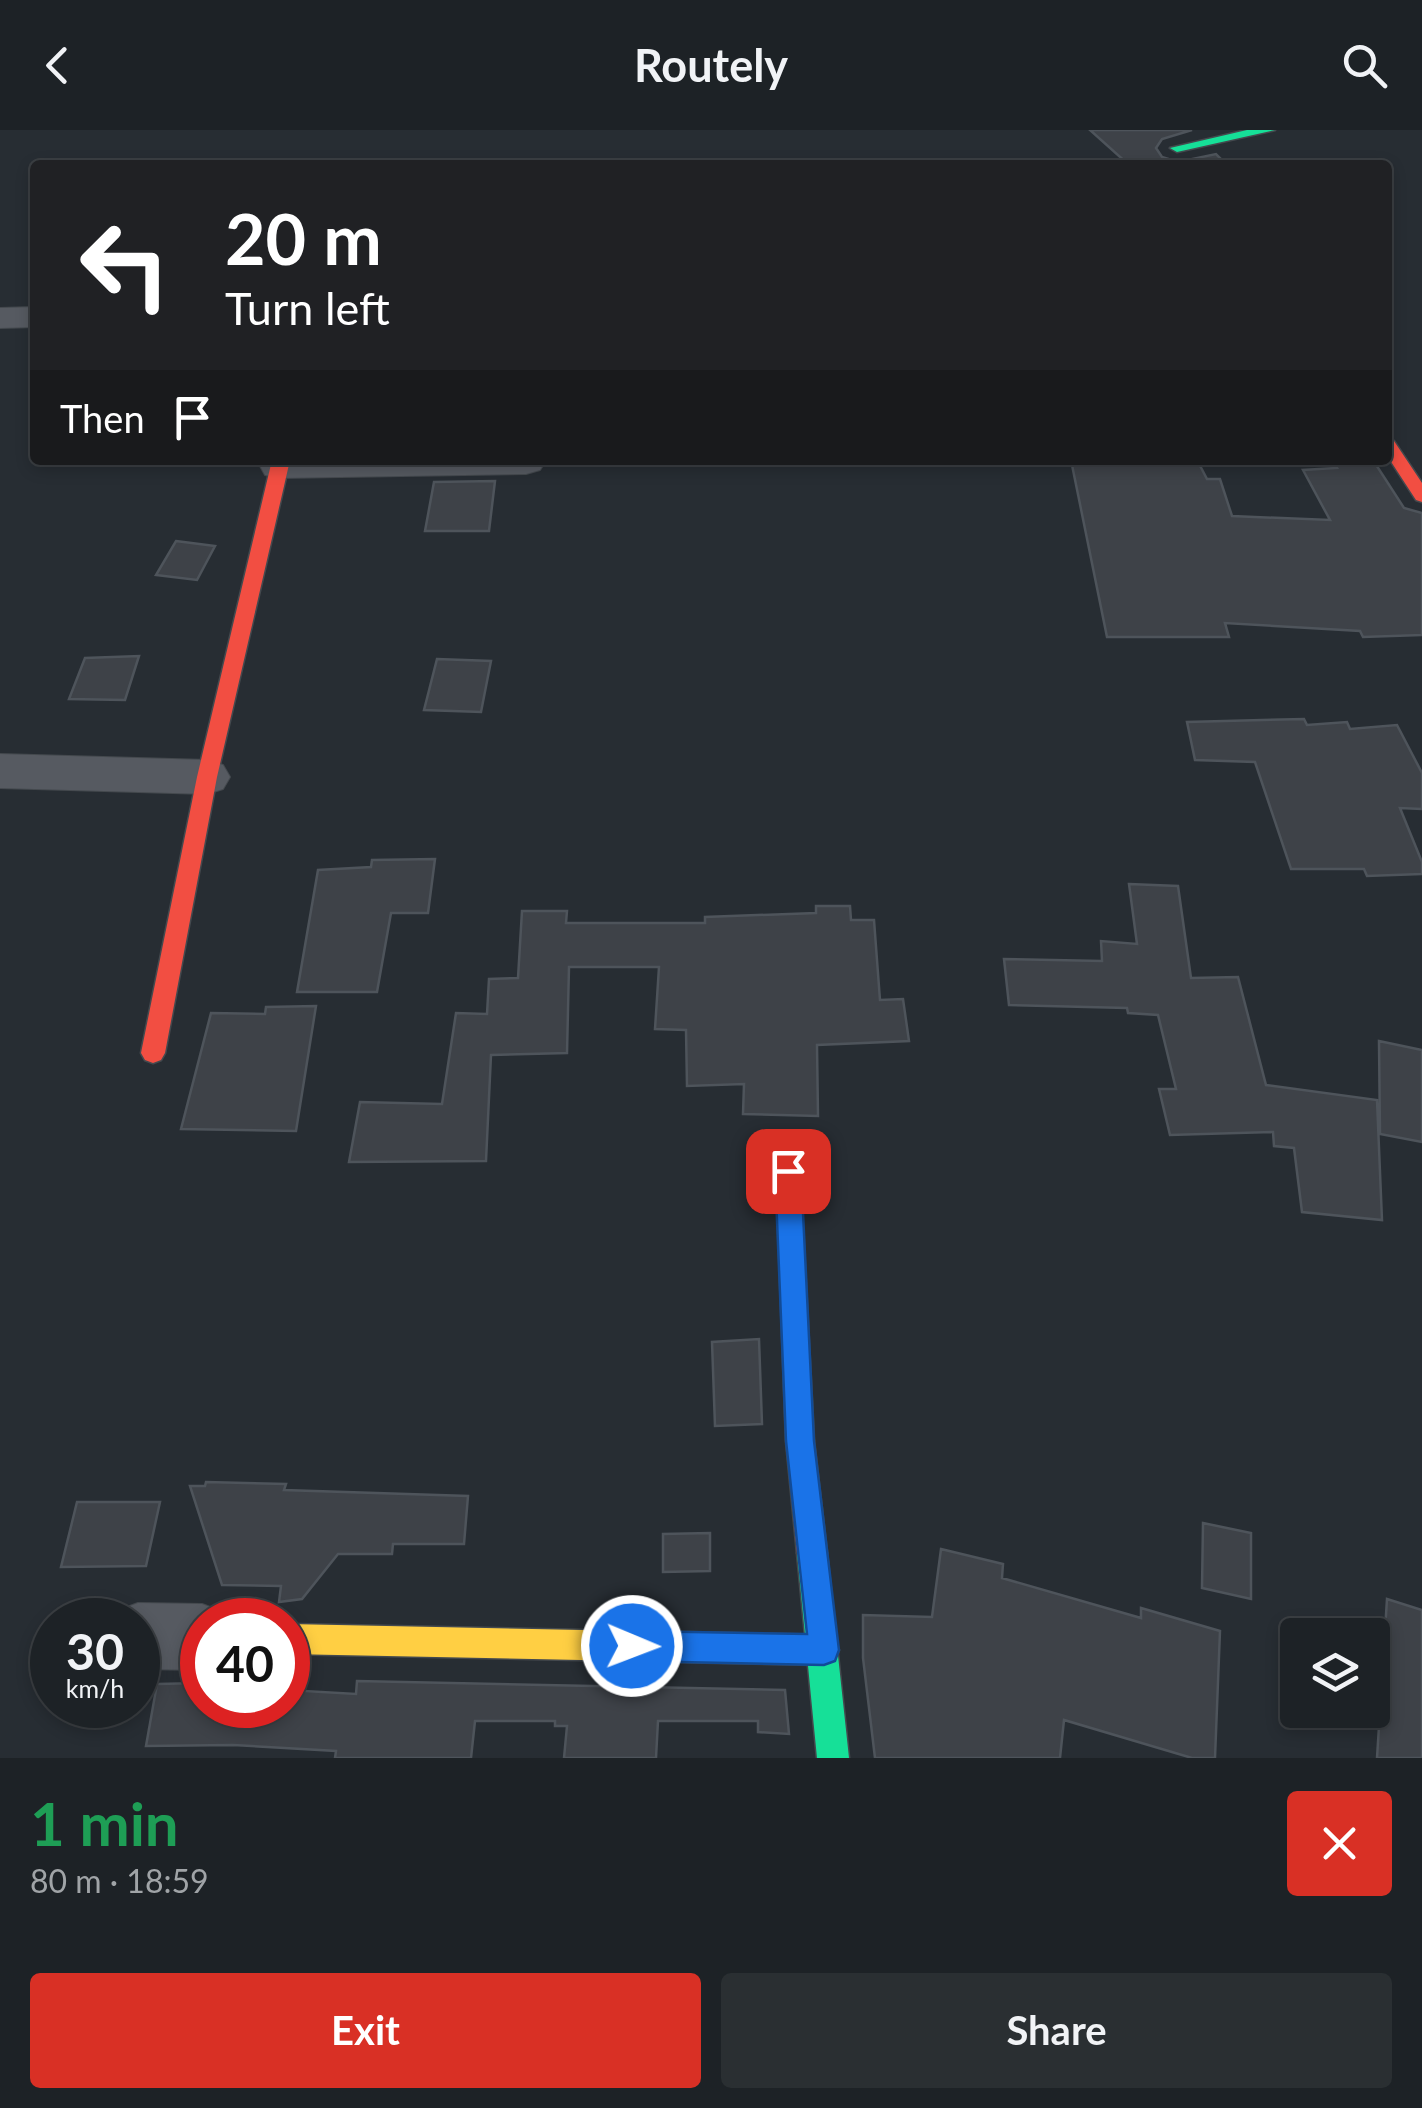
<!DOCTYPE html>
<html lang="en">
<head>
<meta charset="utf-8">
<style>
  :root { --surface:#1d2226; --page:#2a2f32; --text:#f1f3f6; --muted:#a0a4a7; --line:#3b3f43; --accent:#d93025 }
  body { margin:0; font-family:Lato,sans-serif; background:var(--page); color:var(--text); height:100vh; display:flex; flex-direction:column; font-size:38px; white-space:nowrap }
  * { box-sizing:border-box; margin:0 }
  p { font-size:32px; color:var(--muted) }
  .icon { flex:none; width:55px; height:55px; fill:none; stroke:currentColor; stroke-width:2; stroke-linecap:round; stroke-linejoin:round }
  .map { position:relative; height:1628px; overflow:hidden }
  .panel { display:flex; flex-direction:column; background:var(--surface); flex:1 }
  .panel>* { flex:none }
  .top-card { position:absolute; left:30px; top:30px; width:1362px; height:305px; border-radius:10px; box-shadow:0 5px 15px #0003,0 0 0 2px var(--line); background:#202124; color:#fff; overflow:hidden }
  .tools { position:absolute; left:1280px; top:1488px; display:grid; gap:20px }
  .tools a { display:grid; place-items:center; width:110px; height:110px; border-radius:10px; background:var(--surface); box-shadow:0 5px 15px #0003,0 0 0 2px var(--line); font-size:50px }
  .speed { position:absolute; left:30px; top:1468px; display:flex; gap:20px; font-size:50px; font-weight:700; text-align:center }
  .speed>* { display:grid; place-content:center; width:130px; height:130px; border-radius:50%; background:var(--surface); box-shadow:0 5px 15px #0003,0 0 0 2px var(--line); line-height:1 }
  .speed small { font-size:25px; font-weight:400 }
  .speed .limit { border:15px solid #d22; background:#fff; color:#111 }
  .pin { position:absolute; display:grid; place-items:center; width:85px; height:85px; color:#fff; margin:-42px; border-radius:20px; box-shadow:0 5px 15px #0006 }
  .me { position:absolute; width:110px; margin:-55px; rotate:91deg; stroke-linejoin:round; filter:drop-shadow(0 0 8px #0008) }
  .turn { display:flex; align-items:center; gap:35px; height:210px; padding:0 30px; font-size:45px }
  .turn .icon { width:130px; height:130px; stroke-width:2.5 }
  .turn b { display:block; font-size:70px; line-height:85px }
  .then { display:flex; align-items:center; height:95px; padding:0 30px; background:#0003; gap:20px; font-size:38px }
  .round { display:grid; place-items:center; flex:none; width:105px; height:105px; border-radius:10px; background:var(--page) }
  .overview { display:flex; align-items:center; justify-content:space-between; height:170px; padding:0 30px }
  h1 { font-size:60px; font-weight:700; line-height:75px; color:#1e9e55 }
  .primary-button { display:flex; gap:20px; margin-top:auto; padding:20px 30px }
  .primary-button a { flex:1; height:115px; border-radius:10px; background:var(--accent); color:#fff; font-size:40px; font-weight:700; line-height:115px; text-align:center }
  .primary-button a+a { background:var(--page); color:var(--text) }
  header { display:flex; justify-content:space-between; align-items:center; height:130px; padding:0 30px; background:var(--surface); font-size:45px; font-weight:700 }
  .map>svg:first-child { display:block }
  .building { fill:#3e4248; stroke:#4e545b; stroke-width:2.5 }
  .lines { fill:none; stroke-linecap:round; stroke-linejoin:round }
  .street-casing { stroke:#44494e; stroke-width:2 }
  .fast-casing { stroke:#44494e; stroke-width:3 }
  .slow-casing { stroke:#44494e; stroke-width:3 }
  .jam-casing { stroke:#44494e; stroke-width:3 }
  .street { fill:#565a61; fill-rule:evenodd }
  .fast { fill:#16e098; fill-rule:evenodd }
  .slow { fill:#ffcf43; fill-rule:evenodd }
  .jam { fill:#f24e42; fill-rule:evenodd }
  .route { fill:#1a73e8; stroke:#114b97; stroke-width:2.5 }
</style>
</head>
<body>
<header><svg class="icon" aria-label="back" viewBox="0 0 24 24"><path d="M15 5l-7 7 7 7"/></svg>Routely<svg class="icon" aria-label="search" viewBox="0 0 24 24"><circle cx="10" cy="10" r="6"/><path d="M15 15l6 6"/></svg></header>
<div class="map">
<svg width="1422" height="1628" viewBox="0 0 1422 1628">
  <rect width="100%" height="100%" fill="#272d33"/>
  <path class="building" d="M 1090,0 L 1192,0 L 1162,9 L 1156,18 L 1162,27 L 1178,32 L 1216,24 L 1227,35 L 1129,35 Z
    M 1071,330 L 1197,330 L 1207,349 L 1220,349 L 1232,386 L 1330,390 L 1303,340 L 1337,338 L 1332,330 L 1373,330 L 1404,378 L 1422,383 L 1422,505 L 1363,507 L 1360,501 L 1225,493 L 1229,507 L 1107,507 Z
    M 495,351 L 489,401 L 425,401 L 434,352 Z
    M 176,411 L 215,416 L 197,450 L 156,445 Z
    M 139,526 L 125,570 L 69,569 L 85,528 Z
    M 437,529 L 491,531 L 481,582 L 424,580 Z
    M 1304,589 L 1307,595 L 1347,592 L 1350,599 L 1397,595 L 1422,643 L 1422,679 L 1400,678 L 1422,732 L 1422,744 L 1367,746 L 1364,739 L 1291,739 L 1255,632 L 1195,630 L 1187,592 Z
    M 435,729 L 428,783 L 391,783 L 377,862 L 297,862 L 318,740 L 371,737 L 372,730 Z
    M 1129,754 L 1178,756 L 1191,848 L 1238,847 L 1266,955 L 1377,970 L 1382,1090 L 1302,1082 L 1294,1018 L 1274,1016 L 1273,1002 L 1170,1005 L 1159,959 L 1176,959 L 1158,885 L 1128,883 L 1127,878 L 1009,875 L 1004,829 L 1102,831 L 1101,811 L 1137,814 Z
    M 816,776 L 850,776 L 851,790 L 874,790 L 880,870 L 903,869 L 909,911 L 817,915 L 818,986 L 743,984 L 744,954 L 687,956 L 686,900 L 655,899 L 659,837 L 569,837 L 567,923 L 491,925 L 486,1031 L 349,1032 L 360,972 L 442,974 L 456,883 L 487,884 L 489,849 L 518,848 L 522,781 L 567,781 L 566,793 L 705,793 L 705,787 L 816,783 Z
    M 316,876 L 296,1001 L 181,999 L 211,883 L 265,884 L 266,877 Z
    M 1379,911 L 1422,920 L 1422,1012 L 1380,1004 Z
    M 759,1209 L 762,1294 L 715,1296 L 712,1212 Z
    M 206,1352 L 286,1354 L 284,1360 L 468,1366 L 464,1414 L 393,1414 L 392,1424 L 338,1424 L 302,1469 L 279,1472 L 281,1456 L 222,1455 L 190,1356 L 205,1356 Z
    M 77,1372 L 160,1372 L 146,1436 L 61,1437 Z
    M 1203,1393 L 1251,1403 L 1251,1469 L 1202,1458 Z
    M 710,1403 L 710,1441 L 663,1442 L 663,1404 Z
    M 941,1419 L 1003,1434 L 1002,1448 L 1141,1488 L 1141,1478 L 1220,1501 L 1215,1628 L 1192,1628 L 1064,1590 L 1060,1628 L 875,1628 L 863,1528 L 863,1485 L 932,1487 Z
    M 1387,1469 L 1422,1480 L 1422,1628 L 1377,1628 Z
    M 357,1551 L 785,1560 L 789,1604 L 758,1602 L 758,1591 L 658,1591 L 656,1628 L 564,1628 L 567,1596 L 555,1596 L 555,1591 L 475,1591 L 471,1628 L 335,1628 L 336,1621 L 233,1615 L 146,1616 L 157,1554 L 202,1553 L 202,1575 L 288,1575 L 288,1560 L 356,1564 Z"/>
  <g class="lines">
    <defs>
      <path id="street" d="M 35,177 L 35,197 L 0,198 L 0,178 Z
        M 264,330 L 544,330 L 545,332 L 540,340 L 526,344 L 279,348 L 265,345 L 260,336 Z
        M 0,624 L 207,630 L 223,635 L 230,647 L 223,659 L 207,664 L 0,658 Z
        M 138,1473 L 202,1474 L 226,1483 L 228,1490 L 202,1490 L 202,1540 L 138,1539 L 138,1490 L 111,1490 L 114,1482 Z"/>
      <path id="fast" d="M 1247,0 L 1275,0 L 1177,22 L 1170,18 Z
        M 812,1408 L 822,1413 L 827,1423 L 849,1628 L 817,1628 L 797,1423 L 802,1413 Z"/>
      <path id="slow" d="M 288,1494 L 824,1505 L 835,1509 L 839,1520 L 835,1531 L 824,1535 L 288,1524 Z"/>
      <path id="jam" d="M 1388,310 L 1394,311 L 1422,353 L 1422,372 L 1416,370 L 1388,327 Z
        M 272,330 L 290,330 L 217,647 L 165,923 L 161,930 L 153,933 L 145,930 L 141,923 L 197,647 Z
        M 788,1030 L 797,1033 L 800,1041 L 814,1311 L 827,1423 L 822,1433 L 812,1438 L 802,1433 L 797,1423 L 786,1311 L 776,1041 L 779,1033 Z"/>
    </defs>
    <use href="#street" class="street-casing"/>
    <use href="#fast" class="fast-casing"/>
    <use href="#slow" class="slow-casing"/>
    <use href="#jam" class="jam-casing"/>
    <use href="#street" class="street"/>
    <use href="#fast" class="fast"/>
    <use href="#slow" class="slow"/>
    <use href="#jam" class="jam"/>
  </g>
  <path class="route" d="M 788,1029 L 797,1033 L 801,1041 L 814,1311 L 839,1520 L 835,1531 L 824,1535 L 632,1531 L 621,1527 L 617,1516 L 621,1505 L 632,1501 L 807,1504 L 786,1311 L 775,1041 L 779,1033 Z"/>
</svg>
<div class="tools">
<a><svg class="icon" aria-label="layers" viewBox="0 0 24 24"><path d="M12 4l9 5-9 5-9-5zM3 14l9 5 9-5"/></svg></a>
</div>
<div class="speed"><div>30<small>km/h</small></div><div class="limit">40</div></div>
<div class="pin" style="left:788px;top:1041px;background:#d93025"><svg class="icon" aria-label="arrive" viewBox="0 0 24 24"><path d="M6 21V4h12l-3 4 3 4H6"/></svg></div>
<svg class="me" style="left:632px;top:1516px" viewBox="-20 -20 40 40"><circle r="17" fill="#1a73e8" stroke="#fff" stroke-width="3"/><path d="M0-11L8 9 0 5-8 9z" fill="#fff"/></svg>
<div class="top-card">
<div class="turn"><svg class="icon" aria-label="left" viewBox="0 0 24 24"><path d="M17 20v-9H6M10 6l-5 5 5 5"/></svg><div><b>20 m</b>Turn left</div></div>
<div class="then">Then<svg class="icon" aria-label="arrive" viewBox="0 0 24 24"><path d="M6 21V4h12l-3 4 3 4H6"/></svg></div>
</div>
</div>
<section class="panel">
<div class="overview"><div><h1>1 min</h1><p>80 m · 18:59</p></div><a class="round" style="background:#d93025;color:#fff"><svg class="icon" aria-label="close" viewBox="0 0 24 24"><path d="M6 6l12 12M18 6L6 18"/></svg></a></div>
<div class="primary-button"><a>Exit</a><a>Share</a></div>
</section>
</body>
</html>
